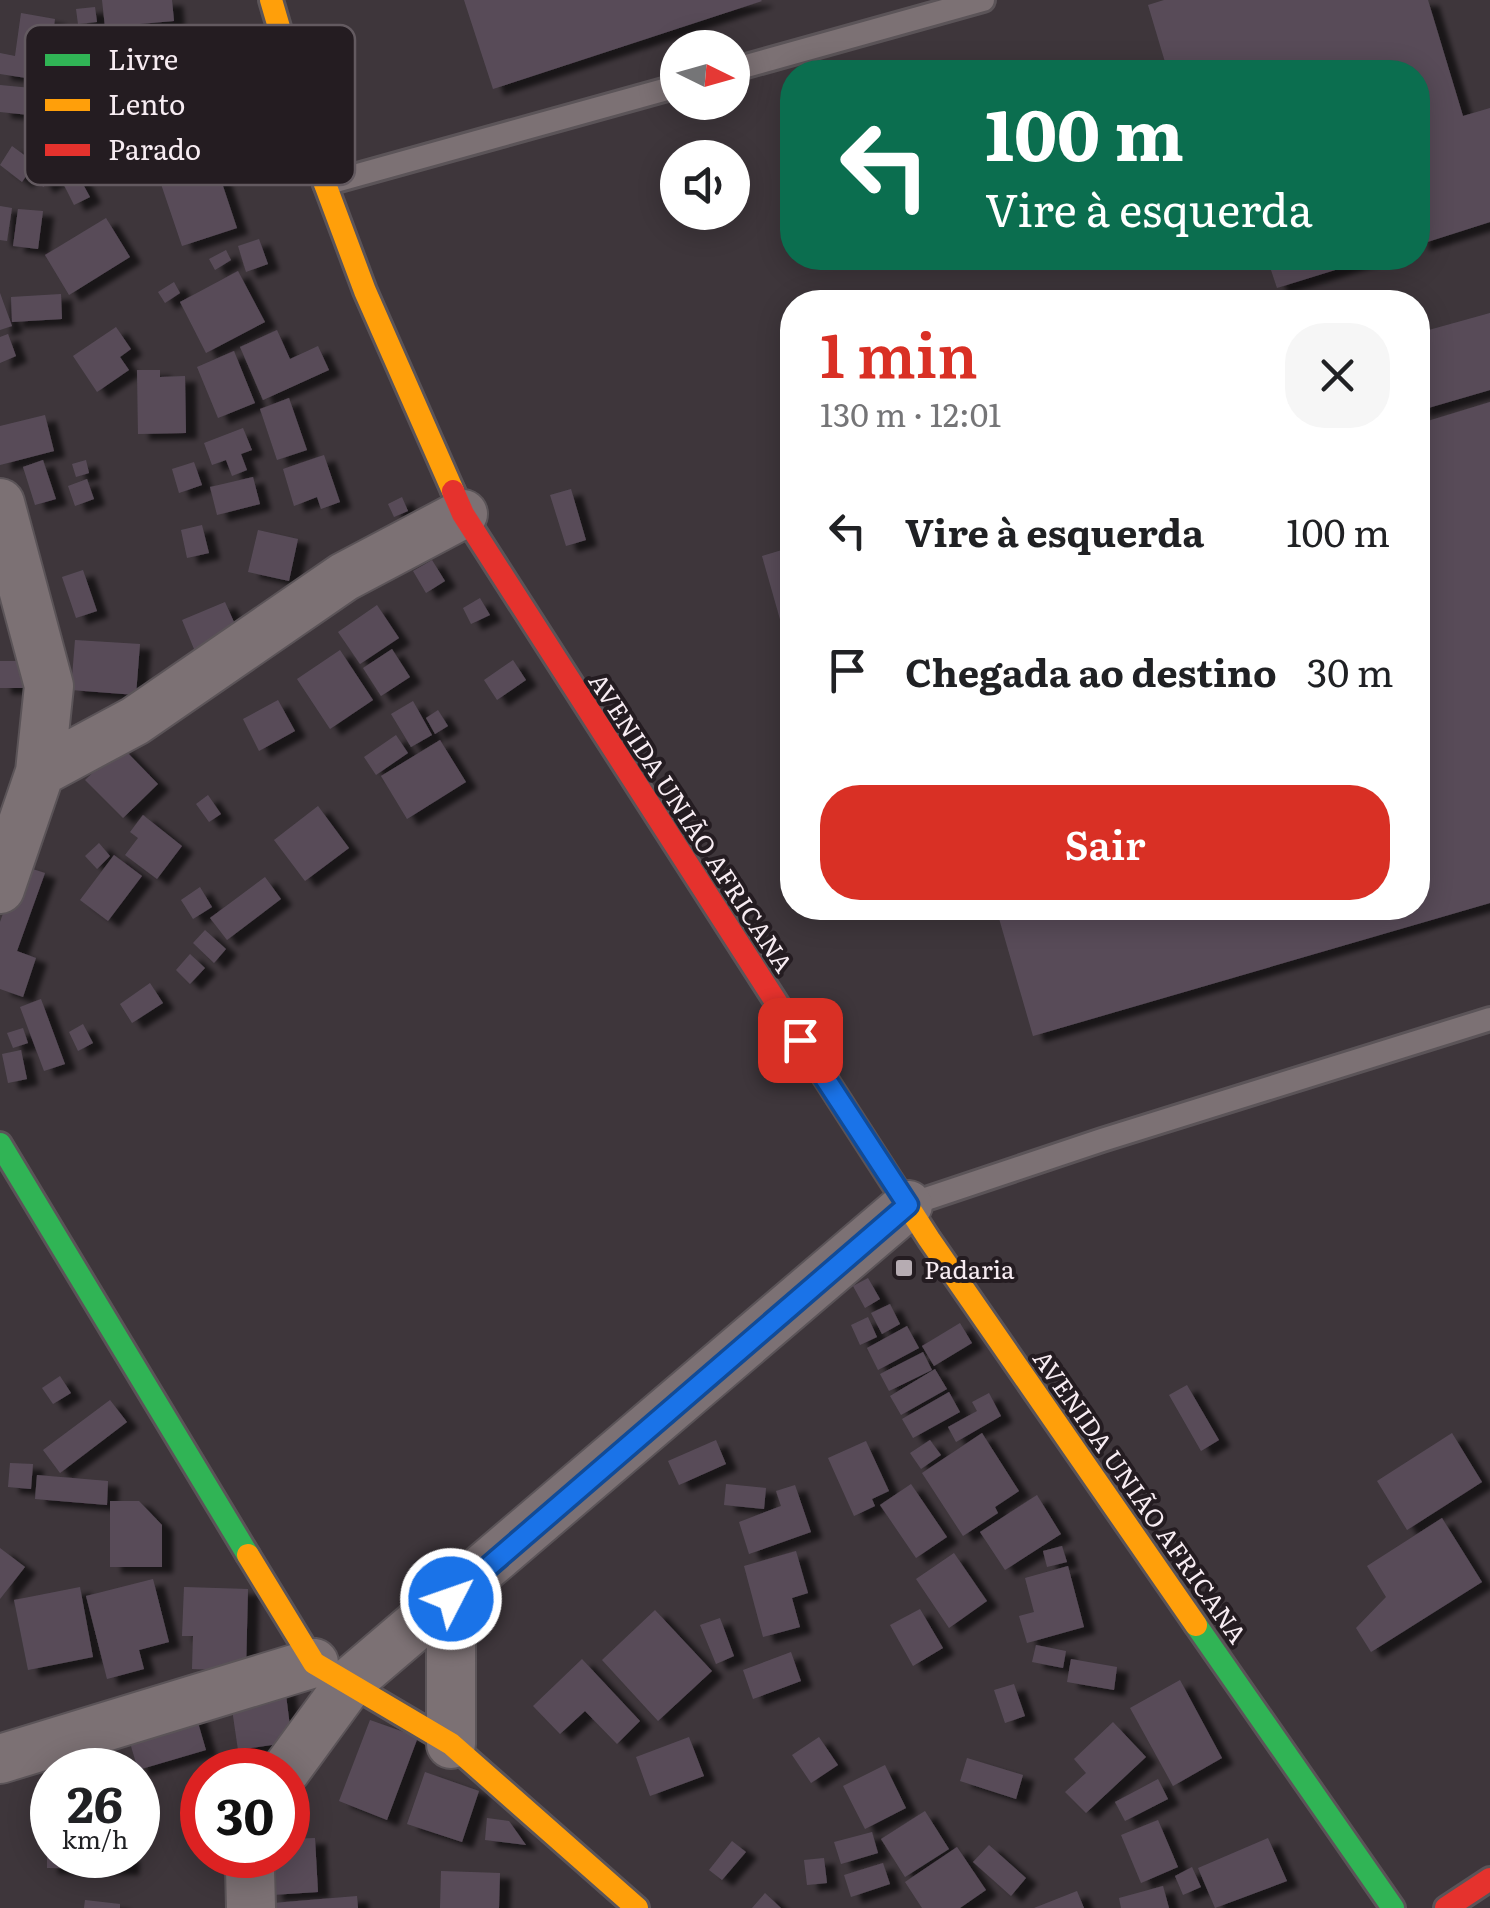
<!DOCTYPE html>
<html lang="pt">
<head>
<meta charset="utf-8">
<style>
  :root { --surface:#fff; --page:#f6f6f6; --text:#202124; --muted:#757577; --accent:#d93025 }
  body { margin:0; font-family:Literata,serif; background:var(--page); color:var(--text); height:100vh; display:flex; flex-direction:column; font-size:38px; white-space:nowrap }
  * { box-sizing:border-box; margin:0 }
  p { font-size:32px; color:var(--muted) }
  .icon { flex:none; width:55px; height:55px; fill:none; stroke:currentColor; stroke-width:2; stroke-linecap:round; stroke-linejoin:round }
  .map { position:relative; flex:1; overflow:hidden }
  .panel { position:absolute; left:780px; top:290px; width:650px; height:630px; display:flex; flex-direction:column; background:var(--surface); border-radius:40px; box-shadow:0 5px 25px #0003 }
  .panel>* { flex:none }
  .banner { position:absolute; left:780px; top:60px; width:650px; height:210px; border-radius:40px; box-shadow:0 5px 25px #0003; background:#0b6e4f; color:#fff; overflow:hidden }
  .needle { width:65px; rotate:95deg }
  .controls { position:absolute; left:660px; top:30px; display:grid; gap:20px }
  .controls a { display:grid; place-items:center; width:90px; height:90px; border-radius:50%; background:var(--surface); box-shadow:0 5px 25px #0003; font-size:50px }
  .speed { position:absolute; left:30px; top:1748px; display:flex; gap:20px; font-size:50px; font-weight:700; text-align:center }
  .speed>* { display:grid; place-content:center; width:130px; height:130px; border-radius:50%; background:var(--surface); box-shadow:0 5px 25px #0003; line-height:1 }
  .speed small { font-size:25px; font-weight:400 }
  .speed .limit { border:15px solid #d22; background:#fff; color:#111 }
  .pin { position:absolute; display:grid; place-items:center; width:85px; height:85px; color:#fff; margin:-42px; border-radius:20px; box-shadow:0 5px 15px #0006 }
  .me { position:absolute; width:110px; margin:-55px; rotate:49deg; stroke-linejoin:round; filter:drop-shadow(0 0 8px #0008) }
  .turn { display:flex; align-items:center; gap:35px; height:210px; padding:0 40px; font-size:45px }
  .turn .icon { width:130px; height:130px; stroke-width:2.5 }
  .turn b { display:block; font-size:70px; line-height:85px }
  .round { display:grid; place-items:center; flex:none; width:105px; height:105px; border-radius:40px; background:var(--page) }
  .head { display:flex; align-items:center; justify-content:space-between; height:170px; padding:0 40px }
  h1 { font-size:60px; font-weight:600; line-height:75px; color:var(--accent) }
  .primary-button { display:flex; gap:20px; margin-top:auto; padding:20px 40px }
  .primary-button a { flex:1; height:115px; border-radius:40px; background:var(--accent); color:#fff; font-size:40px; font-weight:600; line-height:115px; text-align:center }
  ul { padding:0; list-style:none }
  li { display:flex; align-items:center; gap:30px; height:140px; padding:0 40px }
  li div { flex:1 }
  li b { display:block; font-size:38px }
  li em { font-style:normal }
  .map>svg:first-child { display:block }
  .building { fill:#584c59; filter:url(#shadow) }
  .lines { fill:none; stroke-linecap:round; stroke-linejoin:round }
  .lane-casing { stroke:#5b5458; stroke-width:28 }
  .street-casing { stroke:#5b5458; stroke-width:52 }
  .fast-casing { stroke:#5b5458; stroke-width:28 }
  .slow-casing { stroke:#5b5458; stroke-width:28 }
  .jam-casing { stroke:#5b5458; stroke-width:28 }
  .lane { stroke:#7c7174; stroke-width:22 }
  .street { stroke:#7c7174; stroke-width:48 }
  .fast { stroke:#30b455; stroke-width:22 }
  .slow { stroke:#ff9f0a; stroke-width:22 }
  .jam { stroke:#e5322d; stroke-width:22 }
  .route-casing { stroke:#114b97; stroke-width:25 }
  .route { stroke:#1a73e8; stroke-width:18 }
  .poi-dot { fill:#b6acb2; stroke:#241c21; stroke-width:4 }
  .labels { text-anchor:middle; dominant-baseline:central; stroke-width:8; stroke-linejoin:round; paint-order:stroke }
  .street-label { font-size:25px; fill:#f7ecf2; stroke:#241c21 }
  .poi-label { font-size:25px; fill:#f7ecf2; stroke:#241c21; text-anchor:start }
  .key { fill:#241c21; stroke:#635a60; stroke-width:2.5 }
  .key-label { font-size:28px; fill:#f7ecf2 }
</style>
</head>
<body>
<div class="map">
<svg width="1490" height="1908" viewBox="0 0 1490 1908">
  <defs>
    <filter id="shadow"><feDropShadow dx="11" dy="6" stdDeviation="2.5" flood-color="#0009"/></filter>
  </defs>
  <rect width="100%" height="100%" fill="#3e363b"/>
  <path class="building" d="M 102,0 L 172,0 L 174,21 L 105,27 Z
    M 464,0 L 761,0 L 762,1 L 493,89 Z
    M 1164,0 L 1428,0 L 1463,116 L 1490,108 L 1490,222 L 1418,245 L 1418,72 L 1168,72 L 1148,5 Z
    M 95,7 L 97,22 L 78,24 L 76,9 Z
    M 21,13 L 55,19 L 46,81 L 0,74 L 0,53 L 15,56 Z
    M 0,85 L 42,89 L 39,116 L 0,112 Z
    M 12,146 L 35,163 L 22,182 L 0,165 Z
    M 62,155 L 71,169 L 43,187 L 34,172 Z
    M 216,165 L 237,228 L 182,246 L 161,184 Z
    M 78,175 L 90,197 L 74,205 L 63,183 Z
    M 0,206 L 12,208 L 7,241 L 0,240 Z
    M 18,209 L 43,211 L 38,249 L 13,246 Z
    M 106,218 L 130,257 L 69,295 L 45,255 Z
    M 259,239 L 268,264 L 246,272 L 238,246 Z
    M 226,250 L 231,260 L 215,270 L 209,259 Z
    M 1267,258 L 1374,258 L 1277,288 Z
    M 238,271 L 265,322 L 206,353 L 180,302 Z
    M 174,282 L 180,293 L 165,303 L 158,292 Z
    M 0,293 L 12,326 L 0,330 Z
    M 61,294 L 62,319 L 12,322 L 11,297 Z
    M 1490,313 L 1490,390 L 1418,411 L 1418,333 Z
    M 116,327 L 131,349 L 120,357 L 129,370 L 97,392 L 73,356 Z
    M 277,330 L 290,359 L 318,346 L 329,370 L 263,400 L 240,347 Z
    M 8,334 L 16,356 L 0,363 L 0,337 Z
    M 234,351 L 255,403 L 218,418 L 197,367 Z
    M 137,370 L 160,370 L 160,377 L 185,376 L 186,433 L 138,434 Z
    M 289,398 L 307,450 L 277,460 L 260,409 Z
    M 1490,402 L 1490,903 L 1033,1036 L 996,908 L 1418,908 L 1418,424 Z
    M 45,415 L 54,451 L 0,465 L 0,426 Z
    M 243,428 L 252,450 L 241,454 L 247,470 L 232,476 L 226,460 L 212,465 L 204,443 Z
    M 324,455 L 340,502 L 321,509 L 317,497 L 294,506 L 283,469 Z
    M 43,460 L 56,499 L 35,505 L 23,467 Z
    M 86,460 L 89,473 L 76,477 L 72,464 Z
    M 194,462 L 202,485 L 179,493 L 172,469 Z
    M 253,477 L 260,504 L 217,515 L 210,487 Z
    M 87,479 L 94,499 L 75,506 L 68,486 Z
    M 571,489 L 586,540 L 566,546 L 550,495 Z
    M 402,497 L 408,511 L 394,517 L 388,504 Z
    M 202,525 L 209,553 L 187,558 L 181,530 Z
    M 258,530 L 298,539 L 289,581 L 248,572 Z
    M 792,547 L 792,658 L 791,658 L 762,556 Z
    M 432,560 L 445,581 L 426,593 L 413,571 Z
    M 83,570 L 97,611 L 76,618 L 62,577 Z
    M 480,598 L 490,615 L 471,624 L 463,608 Z
    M 225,602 L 243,642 L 199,661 L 182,620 Z
    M 377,605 L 399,638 L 360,664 L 338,632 Z
    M 75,640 L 140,644 L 136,695 L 71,690 Z
    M 392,649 L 410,677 L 381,696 L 363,668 Z
    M 340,650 L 373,700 L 330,729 L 297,679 Z
    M 513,660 L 526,680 L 497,700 L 484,680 Z
    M 0,661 L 24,661 L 24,688 L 0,688 Z
    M 278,700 L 295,731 L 259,751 L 243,719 Z
    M 413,701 L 432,735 L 411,747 L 391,714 Z
    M 438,710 L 448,726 L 435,734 L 426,718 Z
    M 396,735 L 408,753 L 376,775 L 364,757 Z
    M 440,740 L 466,782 L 407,819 L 381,776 Z
    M 121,746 L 158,784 L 123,818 L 85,780 Z
    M 208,795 L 221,814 L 209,822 L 196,804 Z
    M 318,806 L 349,848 L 305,881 L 274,840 Z
    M 143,815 L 182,846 L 157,879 L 125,855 L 138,838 L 130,832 Z
    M 99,843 L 110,856 L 97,869 L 85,856 Z
    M 114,855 L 142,876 L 108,921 L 80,900 Z
    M 20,865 L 45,873 L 17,951 L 36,958 L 23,997 L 0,989 L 0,922 Z
    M 265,877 L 281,899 L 227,940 L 210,918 Z
    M 200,887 L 212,907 L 193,919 L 181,900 Z
    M 205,930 L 226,949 L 214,963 L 193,943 Z
    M 190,954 L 205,968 L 190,984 L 176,970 Z
    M 150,983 L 163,1003 L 132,1023 L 120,1004 Z
    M 41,999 L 65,1064 L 44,1071 L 20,1007 Z
    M 83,1024 L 93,1043 L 78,1051 L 69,1032 Z
    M 23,1028 L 28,1043 L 13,1048 L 7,1033 Z
    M 21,1050 L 27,1079 L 8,1083 L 2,1054 Z
    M 868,1278 L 880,1299 L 865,1308 L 853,1286 Z
    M 890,1304 L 900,1324 L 882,1334 L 871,1313 Z
    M 868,1317 L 877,1337 L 860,1345 L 851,1325 Z
    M 960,1323 L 972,1343 L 934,1366 L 922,1346 Z
    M 907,1326 L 919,1348 L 878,1370 L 867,1348 Z
    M 923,1352 L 932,1370 L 889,1391 L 880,1374 Z
    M 935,1369 L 947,1389 L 901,1415 L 890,1396 Z
    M 60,1376 L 71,1393 L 53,1404 L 42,1388 Z
    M 1187,1385 L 1219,1440 L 1201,1451 L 1169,1395 Z
    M 949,1392 L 960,1412 L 913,1438 L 902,1419 Z
    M 989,1393 L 1001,1416 L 956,1442 L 948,1427 L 977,1411 L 972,1402 Z
    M 110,1400 L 127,1422 L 60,1473 L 43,1450 Z
    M 982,1433 L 1019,1491 L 995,1507 L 998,1513 L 963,1536 L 922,1473 Z
    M 1452,1433 L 1482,1482 L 1407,1530 L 1377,1481 Z
    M 716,1440 L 726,1464 L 679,1485 L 668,1461 Z
    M 930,1440 L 941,1455 L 921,1469 L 910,1453 Z
    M 866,1441 L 889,1491 L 872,1499 L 875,1506 L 854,1516 L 828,1458 Z
    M 10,1463 L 33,1464 L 31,1489 L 8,1487 Z
    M 37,1475 L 108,1481 L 107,1505 L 35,1499 Z
    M 726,1484 L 766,1488 L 764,1509 L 724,1505 Z
    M 911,1484 L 947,1537 L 916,1558 L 880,1505 Z
    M 795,1485 L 811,1532 L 749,1554 L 739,1522 L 781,1506 L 776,1491 Z
    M 1037,1495 L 1061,1534 L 1005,1570 L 980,1532 Z
    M 110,1501 L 139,1501 L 162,1525 L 162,1567 L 110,1567 Z
    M 1442,1518 L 1482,1582 L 1371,1652 L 1356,1628 L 1386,1597 L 1367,1566 Z
    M 1062,1546 L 1067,1562 L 1047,1567 L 1043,1551 Z
    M 0,1548 L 25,1567 L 0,1599 Z
    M 796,1551 L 808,1593 L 792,1598 L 800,1627 L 763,1637 L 744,1566 Z
    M 954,1553 L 987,1601 L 949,1628 L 916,1579 Z
    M 1068,1566 L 1084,1627 L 1027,1643 L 1019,1616 L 1034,1612 L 1025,1578 Z
    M 153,1579 L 169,1642 L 139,1650 L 144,1669 L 107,1679 L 86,1596 Z
    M 80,1587 L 93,1657 L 28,1670 L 14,1600 Z
    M 184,1587 L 248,1589 L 246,1671 L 192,1669 L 193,1636 L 182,1636 Z
    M 920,1609 L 943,1648 L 913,1666 L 890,1625 Z
    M 655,1610 L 712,1671 L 658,1721 L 602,1660 Z
    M 720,1618 L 734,1656 L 716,1664 L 700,1625 Z
    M 1036,1645 L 1066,1651 L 1063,1668 L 1032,1662 Z
    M 791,1652 L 801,1681 L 753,1699 L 743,1670 Z
    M 582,1659 L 640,1721 L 617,1744 L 585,1711 L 560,1734 L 533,1706 Z
    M 1071,1659 L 1117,1667 L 1114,1690 L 1067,1682 Z
    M 1180,1680 L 1222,1758 L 1173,1786 L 1130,1708 Z
    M 1014,1684 L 1025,1716 L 1005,1723 L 994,1690 Z
    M 285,1687 L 292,1742 L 238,1750 L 232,1709 Z
    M 194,1709 L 206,1750 L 138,1770 L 126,1729 Z
    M 370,1720 L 418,1737 L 387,1820 L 339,1801 Z
    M 1113,1722 L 1146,1757 L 1086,1813 L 1065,1792 L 1086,1773 L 1074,1759 Z
    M 689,1737 L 704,1776 L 650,1796 L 636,1757 Z
    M 819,1737 L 838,1765 L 811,1783 L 792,1755 Z
    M 111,1748 L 116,1770 L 61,1770 L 59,1759 Z
    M 967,1758 L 1023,1775 L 1016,1799 L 960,1781 Z
    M 885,1765 L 906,1808 L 865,1829 L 843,1786 Z
    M 425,1772 L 479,1791 L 462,1842 L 407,1824 Z
    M 1158,1779 L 1168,1799 L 1125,1821 L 1115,1802 Z
    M 41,1798 L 52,1800 L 52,1829 L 37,1827 Z
    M 925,1811 L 949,1849 L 905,1877 L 881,1839 Z
    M 198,1818 L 202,1831 L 186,1838 L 181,1825 Z
    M 487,1818 L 509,1821 L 526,1845 L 485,1840 Z
    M 1158,1820 L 1178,1867 L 1141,1883 L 1121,1835 Z
    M 872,1832 L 878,1853 L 841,1864 L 834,1842 Z
    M 47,1835 L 52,1835 L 52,1855 L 129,1855 L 128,1869 L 47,1868 Z
    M 315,1838 L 318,1892 L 272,1895 L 269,1855 L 288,1855 L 288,1839 Z
    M 1268,1838 L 1287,1881 L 1215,1908 L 1198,1868 Z
    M 732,1841 L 746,1852 L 722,1880 L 709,1870 Z
    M 989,1845 L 1026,1878 L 1011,1896 L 973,1862 Z
    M 957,1847 L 986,1890 L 960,1908 L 922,1908 L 905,1882 Z
    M 824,1858 L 827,1883 L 807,1885 L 804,1860 Z
    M 883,1863 L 890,1884 L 851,1897 L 844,1875 Z
    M 1192,1867 L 1201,1887 L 1183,1895 L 1175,1876 Z
    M 441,1871 L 500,1873 L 499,1908 L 440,1908 Z
    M 1163,1886 L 1169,1908 L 1121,1908 L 1119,1898 Z
    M 1077,1891 L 1084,1908 L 1034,1908 Z
    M 765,1893 L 781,1908 L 752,1908 Z
    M 357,1896 L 358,1908 L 274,1908 L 273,1903 Z
    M 85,1900 L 120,1904 L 120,1908 L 84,1908 Z"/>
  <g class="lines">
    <defs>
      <path id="lane" d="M 732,70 L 983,0
        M 325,184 L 678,86
        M 908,1205 L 1102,1140 L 1490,1019"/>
      <path id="street" d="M 0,503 L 49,686 L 40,772 L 0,889
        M 40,772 L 135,721 L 344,577 L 463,514
        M 451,1599 L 451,1744
        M 0,1759 L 314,1663
        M 286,1770 L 351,1681 L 908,1205
        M 251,1908 L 250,1868 L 254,1855"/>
      <path id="fast" d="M 0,1144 L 248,1555
        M 1196,1625 L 1393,1908"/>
      <path id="slow" d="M 271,0 L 325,184 L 365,291 L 453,491
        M 787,1019 L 929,1239 L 1196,1625
        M 248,1555 L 314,1663 L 451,1744 L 637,1908"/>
      <path id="jam" d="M 453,491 L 463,514 L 787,1019
        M 1446,1908 L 1490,1879"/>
    </defs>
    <use href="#lane" class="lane-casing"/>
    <use href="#street" class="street-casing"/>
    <use href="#fast" class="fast-casing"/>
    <use href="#slow" class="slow-casing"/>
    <use href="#jam" class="jam-casing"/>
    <use href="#lane" class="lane"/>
    <use href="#street" class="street"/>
    <use href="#fast" class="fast"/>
    <use href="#slow" class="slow"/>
    <use href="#jam" class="jam"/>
  </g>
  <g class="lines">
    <defs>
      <path id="route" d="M 451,1599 L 908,1205 L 800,1040"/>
    </defs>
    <use href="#route" class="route-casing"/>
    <use href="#route" class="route"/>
  </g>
  <rect class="poi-dot" x="894" y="1258" width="20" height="20" rx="5"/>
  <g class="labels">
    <g class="street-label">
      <text transform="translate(692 822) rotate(57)">AVENIDA UNIÃO AFRICANA</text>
      <text transform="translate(1141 1496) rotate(55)">AVENIDA UNIÃO AFRICANA</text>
    </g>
    <g class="poi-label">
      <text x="924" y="1268">Padaria</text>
    </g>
  </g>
  <rect x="25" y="25" width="330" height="160" rx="15" class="key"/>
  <rect x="45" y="54" width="45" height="12" fill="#30b455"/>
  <rect x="45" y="99" width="45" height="12" fill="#ff9f0a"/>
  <rect x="45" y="144" width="45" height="12" fill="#e5322d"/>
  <g class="key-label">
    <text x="108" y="70">Livre</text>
    <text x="108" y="115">Lento</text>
    <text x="108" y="160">Parado</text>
  </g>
</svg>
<div class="controls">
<a><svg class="needle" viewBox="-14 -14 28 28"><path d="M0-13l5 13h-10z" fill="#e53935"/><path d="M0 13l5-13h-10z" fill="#757577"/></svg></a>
<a><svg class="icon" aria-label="sound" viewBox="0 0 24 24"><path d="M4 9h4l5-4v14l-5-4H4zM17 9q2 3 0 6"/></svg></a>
</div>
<div class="speed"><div>26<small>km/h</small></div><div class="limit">30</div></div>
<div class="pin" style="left:800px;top:1040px;background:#d93025"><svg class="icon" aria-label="arrive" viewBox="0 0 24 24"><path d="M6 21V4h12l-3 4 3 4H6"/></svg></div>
<svg class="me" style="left:451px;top:1599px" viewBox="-20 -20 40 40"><circle r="17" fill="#1a73e8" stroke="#fff" stroke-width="3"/><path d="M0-11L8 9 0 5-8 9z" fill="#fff"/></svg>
<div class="banner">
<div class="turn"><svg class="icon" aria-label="left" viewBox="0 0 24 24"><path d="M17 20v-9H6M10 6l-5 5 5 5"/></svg><div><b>100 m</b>Vire à esquerda</div></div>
</div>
<section class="panel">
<div class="head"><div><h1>1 min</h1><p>130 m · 12:01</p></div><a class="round"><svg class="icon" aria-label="close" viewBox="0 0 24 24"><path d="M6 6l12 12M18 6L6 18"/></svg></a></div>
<ul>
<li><svg class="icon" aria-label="left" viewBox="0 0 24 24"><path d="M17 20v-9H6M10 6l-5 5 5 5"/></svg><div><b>Vire à esquerda</b></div><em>100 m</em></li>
<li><svg class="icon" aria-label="arrive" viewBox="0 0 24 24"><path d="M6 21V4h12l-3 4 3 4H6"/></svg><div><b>Chegada ao destino</b></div><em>30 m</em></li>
</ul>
<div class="primary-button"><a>Sair</a></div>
</section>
</div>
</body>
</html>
